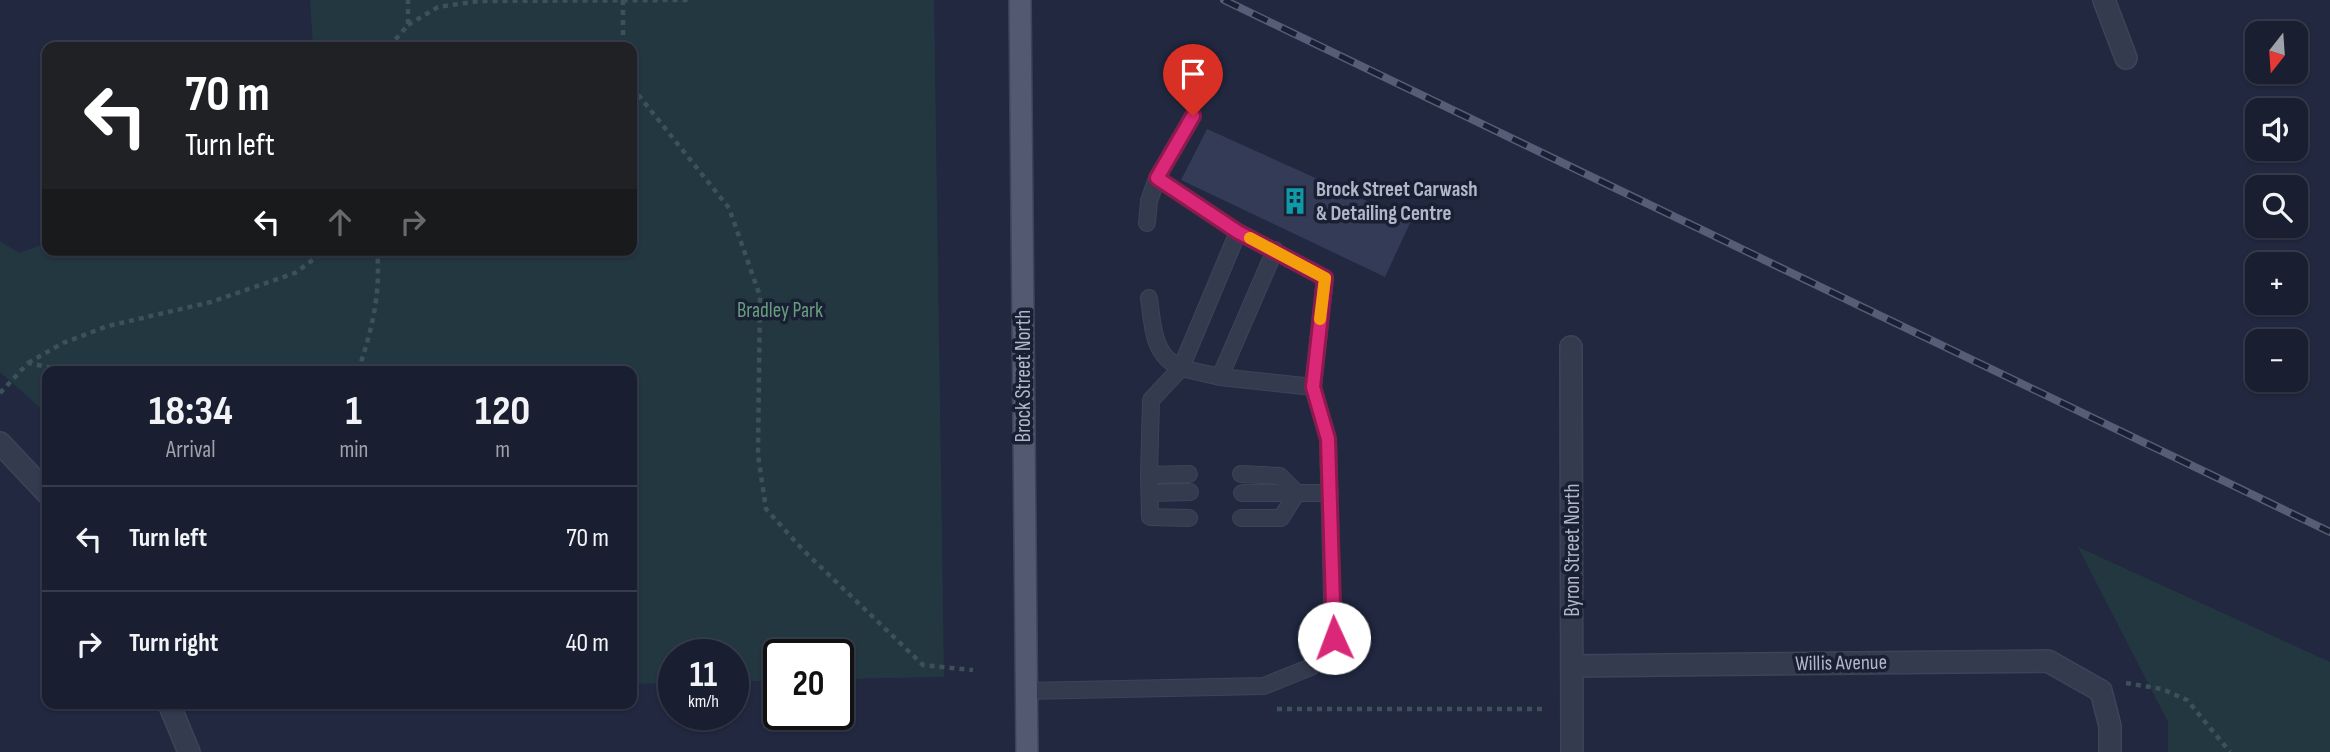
<!DOCTYPE html>
<html lang="en">
<head>
<meta charset="utf-8">
<style>
  :root { --surface:#191e30; --page:#262b3c; --text:#f1f3f6; --muted:#9fa2ab; --line:#373c4c }
  body { margin:0; font-family:"Sofia Sans Condensed",sans-serif; background:var(--page); color:var(--text); height:100vh; display:flex; flex-direction:column; font-size:26px; white-space:nowrap }
  * { box-sizing:border-box; margin:0 }
  p { font-size:23px; color:var(--muted) }
  .icon { flex:none; width:38px; height:38px; fill:none; stroke:currentColor; stroke-width:2; stroke-linecap:round; stroke-linejoin:round }
  .map { position:relative; flex:1; overflow:hidden }
  .drawer { position:absolute; left:42px; top:366px; width:595px; height:343px; display:flex; flex-direction:column; background:var(--surface); border-radius:14px; box-shadow:0 2px 5px #0004,0 0 0 2px var(--line) }
  .drawer>* { flex:none }
  .hud { position:absolute; left:42px; top:42px; width:595px; height:214px; border-radius:14px; box-shadow:0 2px 5px #0004,0 0 0 2px var(--line); background:#202124; color:#fff; overflow:hidden }
  .needle { width:46px; rotate:197deg }
  .tools { position:absolute; left:2245px; top:21px; display:grid; gap:14px }
  .tools a { display:grid; place-items:center; width:63px; height:63px; border-radius:14px; background:var(--surface); box-shadow:0 2px 5px #0004,0 0 0 2px var(--line); font-size:35px }
  .speed { position:absolute; left:658px; top:639px; display:flex; gap:14px; font-size:35px; font-weight:700; text-align:center }
  .speed>* { display:grid; place-content:center; width:91px; height:91px; border-radius:50%; background:var(--surface); box-shadow:0 2px 5px #0004,0 0 0 2px var(--line); line-height:1 }
  .speed small { font-size:18px; font-weight:400 }
  .speed .limit { border:4px solid #111; border-radius:10px; background:#fff; color:#111 }
  .pin { position:absolute; display:grid; place-items:center; width:60px; height:60px; color:#fff; margin:-72px -30px; border-radius:50% 50% 50% 0; rotate:-45deg; box-shadow:0 0 7px #0007 }
  .pin .icon { rotate:45deg }
  .me { position:absolute; width:77px; margin:-38px; rotate:358deg; stroke-linejoin:round; filter:drop-shadow(0 0 5px #0008) }
  .turn { display:flex; align-items:center; gap:24px; height:147px; padding:0 28px; font-size:32px }
  .turn .icon { width:91px; height:91px; stroke-width:2.5 }
  .turn b { display:block; font-size:49px; line-height:60px }
  .lanes { display:flex; align-items:center; height:66px; padding:0 28px; background:#0003; justify-content:center; gap:35px; direction:ltr }
  .lanes .off { opacity:.35 }
  .eta { display:flex; justify-content:space-evenly; align-items:center; height:119px; text-align:center }
  .eta b { font-size:42px; font-weight:700; line-height:49px }
  ul { padding:0; list-style:none }
  li { display:flex; align-items:center; gap:21px; height:105px; padding:0 28px; border-top:2px solid var(--line) }
  li div { flex:1 }
  li b { display:block; font-size:26px }
  li em { font-style:normal }
  .map>svg:first-child { display:block }
  .green { fill:#233741 }
  .building { fill:#333b56 }
  .lines { fill:none; stroke-linecap:round; stroke-linejoin:round }
  .lane-casing { stroke:#3e4458; stroke-width:18 }
  .street-casing { stroke:#3e4458; stroke-width:24 }
  .primary-casing { stroke:#3e4458; stroke-width:24 }
  .path { stroke:#3c5159; stroke-width:4.5; stroke-dasharray:5 5; stroke-linecap:butt }
  .lane { stroke:#353b4f; stroke-width:16 }
  .street { stroke:#353b4f; stroke-width:21 }
  .primary { stroke:#535970; stroke-width:21 }
  .rail-casing { stroke:#575d77; stroke-width:8 }
  .rail { stroke:#1a2034; stroke-width:5; stroke-dasharray:16; stroke-linecap:butt }
  .route-casing { stroke:#8e194d; stroke-width:18 }
  .route { stroke:#db2777; stroke-width:12 }
  .slow { stroke:#f59e0b; stroke-width:12 }
  .labels { text-anchor:middle; dominant-baseline:central; stroke-width:7; stroke-linejoin:round; paint-order:stroke }
  .poi-label { font-size:21px; font-weight:bold; fill:#b1b6cb; stroke:#1a2034; text-anchor:start }
  .park-label { font-size:21px; fill:#669e7e; stroke:#1a2034 }
  .street-label { font-size:21px; fill:#b1b6cb; stroke:#1a2034 }
</style>
</head>
<body>
<div class="map">
<svg width="2330" height="752" viewBox="0 0 2330 752">
  <rect width="100%" height="100%" fill="#212840"/>
  <path class="green" d="M 310,0 L 934,0 L 944,677 L 838,679 L 838,654 L 779,654 L 779,681 L 733,681 L 733,654 L 674,654 L 674,683 L 632,684 L 632,371 L 47,371 L 47,414 L 0,372 L 0,241 L 19,253 L 47,243 L 47,250 L 632,250 L 632,47 L 313,47 Z
    M 2078,547 L 2330,662 L 2330,752 L 2168,752 L 2168,722 Z"/>
  <path class="building" d="M 1207,129 L 1411,221 L 1385,277 L 1181,180 Z"/>
  <g class="lines">
    <defs>
      <path id="lane" d="M 1147,223 L 1149,201 L 1157,178
        M 1238,232 L 1325,278 L 1313,387
        M 1149,298 C 1153,326 1152,355 1181,368 L 1151,400 L 1149,475 L 1189,474
        M 1220,377 L 1275,250
        M 1241,474 L 1280,476 L 1297,493 L 1330,493
        M 1149,475 L 1150,517 L 1189,518
        M 1150,493 L 1190,492
        M 1242,493 L 1297,493
        M 1241,518 L 1281,518 L 1297,493
        M 1026,691 L 1264,686 L 1311,667 L 1333,638 L 1328,439 L 1313,387 L 1220,377 L 1181,368 L 1238,232 L 1157,178 L 1193,116"/>
      <path id="street" d="M 2104,0 L 2126,58
        M 1571,347 L 1572,752
        M 0,443 L 47,493
        M 1573,666 L 2048,661 L 2101,691 L 2110,726 L 2110,752
        M 169,704 L 189,752"/>
      <path id="primary" d="M 1020,0 L 1027,752"/>
    </defs>
    <use href="#lane" class="lane-casing"/>
    <use href="#street" class="street-casing"/>
    <use href="#primary" class="primary-casing"/>
    <path class="path" d="M 623,0 L 623,47
      M 408,25 L 438,7 L 479,1 L 688,0
      M 389,47 L 408,25 L 408,0
      M 632,87 L 729,208 L 760,296 L 758,455 L 766,509 L 804,551 L 923,665 L 973,670
      M 28,363 L 63,343 L 108,326 L 211,302 L 295,273 L 326,250
      M 358,371 C 372,330 381,294 377,250
      M 0,393 L 28,363 L 69,371
      M 2126,683 L 2162,689 L 2187,700 L 2230,752
      M 229,707 L 233,704
      M 1277,709 L 1545,709"/>
    <use href="#lane" class="lane"/>
    <use href="#street" class="street"/>
    <use href="#primary" class="primary"/>
    <defs>
      <path id="rail" d="M 1224,0 L 2330,532"/>
    </defs>
    <use href="#rail" class="rail-casing"/>
    <use href="#rail" class="rail"/>
  </g>
  <g class="lines">
    <defs>
      <path id="route" d="M 1193,116 L 1157,178 L 1238,232 L 1325,278 L 1313,387 L 1328,439 L 1334,638"/>
    </defs>
    <use href="#route" class="route-casing"/>
    <use href="#route" class="route"/>
    <path class="slow" d="M 1250,238 L 1325,278 L 1320,319"/>
  </g>
  <defs>
    <symbol id="building-bare" viewBox="-9 -9 18 18"><path d="M-4-6H4V6H1V3H-1V6H-4ZM-2.5-4.3h1.7v1.8h-1.7ZM.8-4.3h1.7v1.8H.8ZM-2.5-1h1.7V.8h-1.7ZM.8-1h1.7V.8H.8Z" fill="#0f9aa8" stroke="#1a2034" stroke-width="2.5" paint-order="stroke"/></symbol>
  </defs>
  <g fill-rule="evenodd">
    <use href="#building-bare" x="1276" y="182" width="38" height="38"/>
  </g>
  <g class="labels">
    <g class="poi-label">
      <text x="1316" y="189">Brock Street Carwash<tspan x="1316" dy="24">&amp; Detailing Centre</tspan></text>
    </g>
    <g class="park-label">
      <text x="780" y="310">Bradley Park</text>
    </g>
    <g class="street-label">
      <text transform="translate(1023 376) rotate(-90)">Brock Street North</text>
      <text transform="translate(1572 550) rotate(-90)">Byron Street North</text>
      <text transform="translate(1841 663) rotate(-1)">Willis Avenue</text>
    </g>
  </g>
</svg>
<div class="tools">
<a><svg class="needle" viewBox="-14 -14 28 28"><path d="M0-13l5 13h-10z" fill="#e53935"/><path d="M0 13l5-13h-10z" fill="#9fa2ab"/></svg></a>
<a><svg class="icon" aria-label="sound" viewBox="0 0 24 24"><path d="M4 9h4l5-4v14l-5-4H4zM17 9q2 3 0 6"/></svg></a>
<a><svg class="icon" aria-label="search" viewBox="0 0 24 24"><circle cx="10" cy="10" r="6"/><path d="M15 15l6 6"/></svg></a>
<a>+</a>
<a>−</a>
</div>
<div class="speed"><div>11<small>km/h</small></div><div class="limit">20</div></div>
<div class="pin" style="left:1193px;top:116px;background:#d93025"><svg class="icon" aria-label="arrive" viewBox="0 0 24 24"><path d="M6 21V4h12l-3 4 3 4H6"/></svg></div>
<svg class="me" style="left:1334px;top:638px" viewBox="-20 -20 40 40"><circle r="19" fill="#fff"/><path d="M0-13L10 11 0 6-10 11z" fill="#db2777"/></svg>
<div class="hud">
<div class="turn"><svg class="icon" aria-label="left" viewBox="0 0 24 24"><path d="M17 20v-9H6M10 6l-5 5 5 5"/></svg><div><b>70 m</b>Turn left</div></div>
<div class="lanes"><svg class="icon" aria-label="left" viewBox="0 0 24 24"><path d="M17 20v-9H6M10 6l-5 5 5 5"/></svg><svg class="icon off" aria-label="ahead" viewBox="0 0 24 24"><path d="M12 20V5M6 11l6-6 6 6"/></svg><svg class="icon off" aria-label="right" viewBox="0 0 24 24"><path d="M7 20v-9h11M14 6l5 5-5 5"/></svg></div>
</div>
<section class="drawer">
<div class="eta">
<div><b>18:34</b><p>Arrival</p></div>
<div><b>1</b><p>min</p></div>
<div><b>120</b><p>m</p></div>
</div>
<ul>
<li><svg class="icon" aria-label="left" viewBox="0 0 24 24"><path d="M17 20v-9H6M10 6l-5 5 5 5"/></svg><div><b>Turn left</b></div><em>70 m</em></li>
<li><svg class="icon" aria-label="right" viewBox="0 0 24 24"><path d="M7 20v-9h11M14 6l5 5-5 5"/></svg><div><b>Turn right</b></div><em>40 m</em></li>
</ul>
</section>
</div>
</body>
</html>
